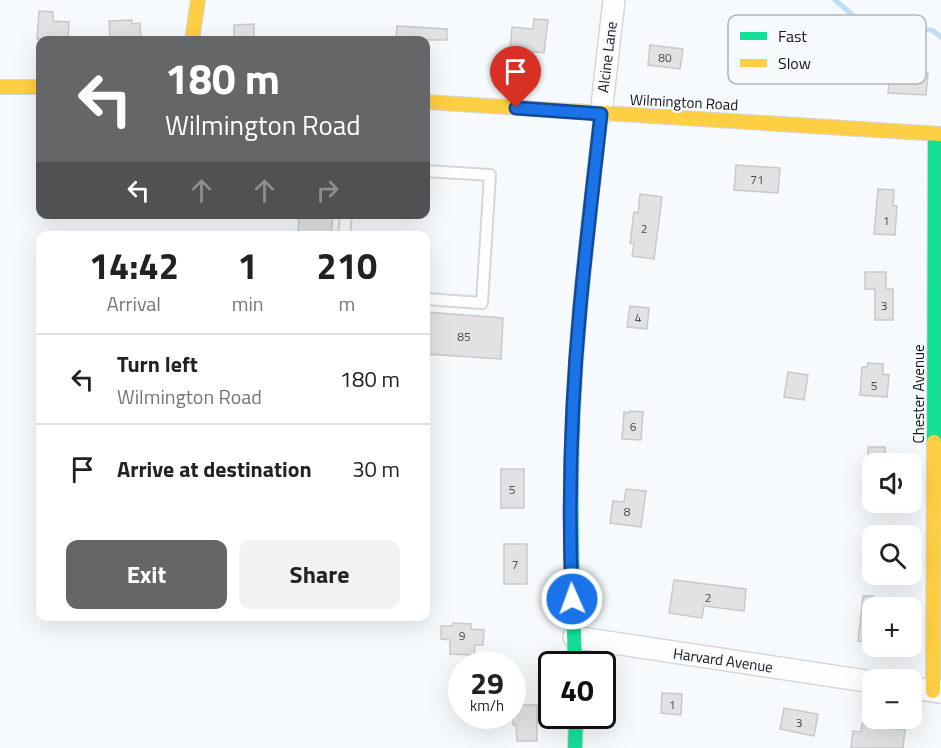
<!DOCTYPE html>
<html lang="en">
<head>
<meta charset="utf-8">
<style>
  :root { --surface:#fff; --page:#f2f2f2; --text:#222; --muted:#767676; --line:#e0e0e0; --accent:#656668 }
  body { margin:0; font-family:"Titillium Web",sans-serif; background:var(--page); color:var(--text); height:100vh; display:flex; flex-direction:column; font-size:22px; white-space:nowrap }
  * { box-sizing:border-box; margin:0 }
  p { font-size:20px; color:var(--muted) }
  .icon { flex:none; width:33px; height:33px; fill:none; stroke:currentColor; stroke-width:2; stroke-linecap:round; stroke-linejoin:round }
  .map { position:relative; flex:1; overflow:hidden }
  .drawer { position:absolute; left:36px; top:231px; width:394px; height:390px; display:flex; flex-direction:column; background:var(--surface); border-radius:12px; box-shadow:0 6px 24px #0002 }
  .drawer>* { flex:none }
  .guide { position:absolute; left:36px; top:36px; width:394px; height:183px; border-radius:12px; box-shadow:0 6px 24px #0002; background:#656668; color:#fff; overflow:hidden }
  .tools { position:absolute; left:862px; top:453px; display:grid; gap:12px }
  .tools a { display:grid; place-items:center; width:60px; height:60px; border-radius:12px; background:var(--surface); box-shadow:0 6px 24px #0002; font-size:30px }
  .speed { position:absolute; left:448px; top:651px; display:flex; gap:12px; font-size:30px; font-weight:700; text-align:center }
  .speed>* { display:grid; place-content:center; width:78px; height:78px; border-radius:50%; background:var(--surface); box-shadow:0 6px 24px #0002; line-height:1 }
  .speed small { font-size:15px; font-weight:400 }
  .speed .limit { border:3px solid #111; border-radius:9px; background:#fff; color:#111 }
  .pin { position:absolute; display:grid; place-items:center; width:51px; height:51px; color:#fff; margin:-62px -26px; border-radius:50% 50% 50% 0; rotate:-45deg; box-shadow:0 0 6px #0007 }
  .pin .icon { rotate:45deg }
  .me { position:absolute; width:66px; margin:-33px; rotate:358deg; stroke-linejoin:round; filter:drop-shadow(0 0 4px #0008) }
  .turn { display:flex; align-items:center; gap:21px; height:126px; padding:0 30px; font-size:27px }
  .turn .icon { width:78px; height:78px; stroke-width:2.5 }
  .turn b { display:block; font-size:42px; line-height:51px }
  .lanes { display:flex; align-items:center; height:57px; padding:0 30px; background:#0003; justify-content:center; gap:30px; direction:ltr }
  .lanes .off { opacity:.35 }
  .eta { display:flex; justify-content:space-evenly; align-items:center; height:102px; text-align:center }
  .eta b { font-size:36px; font-weight:700; line-height:42px }
  .action { display:flex; gap:12px; margin-top:auto; padding:12px 30px }
  .action a { flex:1; height:69px; border-radius:12px; background:var(--accent); color:#fff; font-size:24px; font-weight:700; line-height:69px; text-align:center }
  .action a+a { background:var(--page); color:var(--text) }
  ul { padding:0; list-style:none }
  li { display:flex; align-items:center; gap:18px; height:90px; padding:0 30px; border-top:2px solid var(--line) }
  li div { flex:1 }
  li b { display:block; font-size:22px }
  li em { font-style:normal }
  .map>svg:first-child { display:block }
  .lines { fill:none; stroke-linecap:round; stroke-linejoin:round }
  .stream { stroke:#bddef5; stroke-width:5 }
  .building { fill:#e1e2e3; stroke:#c8c9ca; stroke-width:1.5 }
  .lane-casing { stroke:#d4d6d7; stroke-width:14 }
  .street-casing { stroke:#d4d6d7; stroke-width:24 }
  .fast-casing { stroke:#d4d6d7; stroke-width:16 }
  .slow-casing { stroke:#d4d6d7; stroke-width:16 }
  .lane { stroke:#fefeff; stroke-width:10 }
  .street { stroke:#fefeff; stroke-width:21 }
  .fast { stroke:#16e098; stroke-width:14 }
  .slow { stroke:#ffcf43; stroke-width:14 }
  .route-casing { stroke:#114b97; stroke-width:15 }
  .route { stroke:#1a73e8; stroke-width:10 }
  .labels { text-anchor:middle; dominant-baseline:central; stroke-width:4.5; stroke-linejoin:round; paint-order:stroke }
  .number-label { font-size:12px; fill:#4a4b4c }
  .street-label { font-size:15px; fill:#161718; stroke:#f6fafd }
  .key { fill:#f6fafd; stroke:#b3b6b8; stroke-width:1.5 }
  .key-label { font-size:16px; fill:#161718 }
</style>
</head>
<body>
<div class="map">
<svg width="941" height="748" viewBox="0 0 941 748">
  <rect width="100%" height="100%" fill="#f7fafc"/>
  <g class="lines">
    <path class="stream" d="M 835,0 L 868,28 L 932,30 L 941,37"/>
  </g>
  <path class="building" d="M 39,11 L 53,12 L 53,21 L 69,22 L 68,40 L 37,39 Z
    M 534,19 L 548,20 L 544,53 L 510,49 L 512,27 L 533,29 Z
    M 132,20 L 132,24 L 140,23 L 141,40 L 110,40 L 109,21 Z
    M 254,24 L 254,40 L 234,40 L 234,25 Z
    M 397,26 L 447,29 L 447,40 L 396,40 Z
    M 737,43 L 751,45 L 750,53 L 765,55 L 762,78 L 728,73 L 731,50 L 736,51 Z
    M 650,45 L 683,49 L 680,69 L 648,65 Z
    M 890,70 L 928,73 L 926,95 L 888,93 Z
    M 736,165 L 780,168 L 778,193 L 734,190 Z
    M 878,189 L 894,190 L 893,206 L 897,206 L 895,235 L 874,234 Z
    M 640,194 L 662,197 L 654,259 L 632,256 L 634,244 L 630,243 L 634,212 L 638,213 Z
    M 299,214 L 333,214 L 331,236 L 298,236 Z
    M 865,272 L 886,272 L 886,289 L 893,289 L 893,320 L 875,320 L 875,289 L 865,289 Z
    M 630,306 L 649,308 L 647,329 L 627,327 Z
    M 426,312 L 503,318 L 501,359 L 426,354 Z
    M 868,363 L 883,364 L 883,374 L 889,375 L 887,397 L 860,395 L 862,367 L 867,367 Z
    M 788,372 L 808,375 L 804,400 L 784,397 Z
    M 630,411 L 643,412 L 641,440 L 622,439 L 624,412 L 629,413 Z
    M 868,447 L 885,447 L 885,464 L 868,464 Z
    M 501,469 L 524,469 L 524,508 L 501,508 Z
    M 626,489 L 646,491 L 641,527 L 610,523 L 613,501 L 624,502 Z
    M 504,544 L 527,544 L 527,584 L 504,584 Z
    M 674,580 L 746,589 L 744,611 L 704,606 L 702,618 L 669,613 Z
    M 863,596 L 873,596 L 873,643 L 858,641 Z
    M 453,623 L 471,624 L 471,629 L 484,630 L 483,645 L 475,645 L 474,655 L 450,654 L 450,640 L 441,639 L 441,626 L 453,626 Z
    M 662,693 L 682,694 L 681,715 L 661,713 Z
    M 513,705 L 537,705 L 537,741 L 517,741 L 516,725 L 513,725 Z
    M 784,708 L 818,714 L 814,736 L 780,729 Z
    M 862,724 L 905,730 L 903,748 L 851,748 L 853,731 L 861,732 Z"/>
  <g class="lines">
    <defs>
      <path id="lane" d="M 426,171 L 490,175 L 482,303 L 426,299
        M 344,236 L 346,214"/>
      <path id="street" d="M 601,114 L 614,0
        M 574,637 L 873,682
        M 912,688 L 941,692"/>
      <path id="fast" d="M 934,442 L 935,134
        M 575,664 C 572,574 569,485 574,395 C 579,301 590,208 601,114
        M 575,748 L 576,716"/>
      <path id="slow" d="M 192,40 L 198,0
        M 0,87 L 40,87
        M 426,102 L 941,134
        M 933,691 L 934,442"/>
    </defs>
    <use href="#lane" class="lane-casing"/>
    <use href="#street" class="street-casing"/>
    <use href="#fast" class="fast-casing"/>
    <use href="#slow" class="slow-casing"/>
    <use href="#lane" class="lane"/>
    <use href="#street" class="street"/>
    <use href="#fast" class="fast"/>
    <use href="#slow" class="slow"/>
  </g>
  <g class="lines">
    <defs>
      <path id="route" d="M 516,108 L 601,114 C 594,178 586,243 580,308 C 571,404 568,503 572,599"/>
    </defs>
    <use href="#route" class="route-casing"/>
    <use href="#route" class="route"/>
  </g>
  <g class="labels">
    <g class="number-label">
      <text x="665" y="57">80</text>
      <text x="757" y="179">71</text>
      <text x="886" y="220">1</text>
      <text x="644" y="228">2</text>
      <text x="884" y="305">3</text>
      <text x="638" y="317">4</text>
      <text x="464" y="336">85</text>
      <text x="874" y="385">5</text>
      <text x="633" y="426">6</text>
      <text x="512" y="489">5</text>
      <text x="627" y="511">8</text>
      <text x="515" y="564">7</text>
      <text x="708" y="597">2</text>
      <text x="462" y="635">9</text>
      <text x="672" y="704">1</text>
      <text x="799" y="722">3</text>
    </g>
    <g class="street-label">
      <text transform="translate(607 57) rotate(-83)">Alcine Lane</text>
      <text transform="translate(684 102) rotate(3)">Wilmington Road</text>
      <text transform="translate(918 394) rotate(-90)">Chester Avenue</text>
      <text transform="translate(723 660) rotate(8)">Harvard Avenue</text>
    </g>
  </g>
  <rect x="728" y="15" width="198" height="69" rx="9" class="key"/>
  <rect x="740" y="32" width="27" height="8" fill="#16e098"/>
  <rect x="740" y="59" width="27" height="8" fill="#ffcf43"/>
  <g class="key-label">
    <text x="778" y="42">Fast</text>
    <text x="778" y="69">Slow</text>
  </g>
</svg>
<div class="tools">
<a><svg class="icon" aria-label="sound" viewBox="0 0 24 24"><path d="M4 9h4l5-4v14l-5-4H4zM17 9q2 3 0 6"/></svg></a>
<a><svg class="icon" aria-label="search" viewBox="0 0 24 24"><circle cx="10" cy="10" r="6"/><path d="M15 15l6 6"/></svg></a>
<a>+</a>
<a>−</a>
</div>
<div class="speed"><div>29<small>km/h</small></div><div class="limit">40</div></div>
<div class="pin" style="left:516px;top:108px;background:#d93025"><svg class="icon" aria-label="arrive" viewBox="0 0 24 24"><path d="M6 21V4h12l-3 4 3 4H6"/></svg></div>
<svg class="me" style="left:572px;top:599px" viewBox="-20 -20 40 40"><circle r="17" fill="#1a73e8" stroke="#fff" stroke-width="3"/><path d="M0-11L8 9 0 5-8 9z" fill="#fff"/></svg>
<div class="guide">
<div class="turn"><svg class="icon" aria-label="left" viewBox="0 0 24 24"><path d="M17 20v-9H6M10 6l-5 5 5 5"/></svg><div><b>180 m</b>Wilmington Road</div></div>
<div class="lanes"><svg class="icon" aria-label="left" viewBox="0 0 24 24"><path d="M17 20v-9H6M10 6l-5 5 5 5"/></svg><svg class="icon off" aria-label="ahead" viewBox="0 0 24 24"><path d="M12 20V5M6 11l6-6 6 6"/></svg><svg class="icon off" aria-label="ahead" viewBox="0 0 24 24"><path d="M12 20V5M6 11l6-6 6 6"/></svg><svg class="icon off" aria-label="right" viewBox="0 0 24 24"><path d="M7 20v-9h11M14 6l5 5-5 5"/></svg></div>
</div>
<section class="drawer">
<div class="eta">
<div><b>14:42</b><p>Arrival</p></div>
<div><b>1</b><p>min</p></div>
<div><b>210</b><p>m</p></div>
</div>
<ul>
<li><svg class="icon" aria-label="left" viewBox="0 0 24 24"><path d="M17 20v-9H6M10 6l-5 5 5 5"/></svg><div><b>Turn left</b><p>Wilmington Road</p></div><em>180 m</em></li>
<li><svg class="icon" aria-label="arrive" viewBox="0 0 24 24"><path d="M6 21V4h12l-3 4 3 4H6"/></svg><div><b>Arrive at destination</b></div><em>30 m</em></li>
</ul>
<div class="action"><a>Exit</a><a>Share</a></div>
</section>
</div>
</body>
</html>
